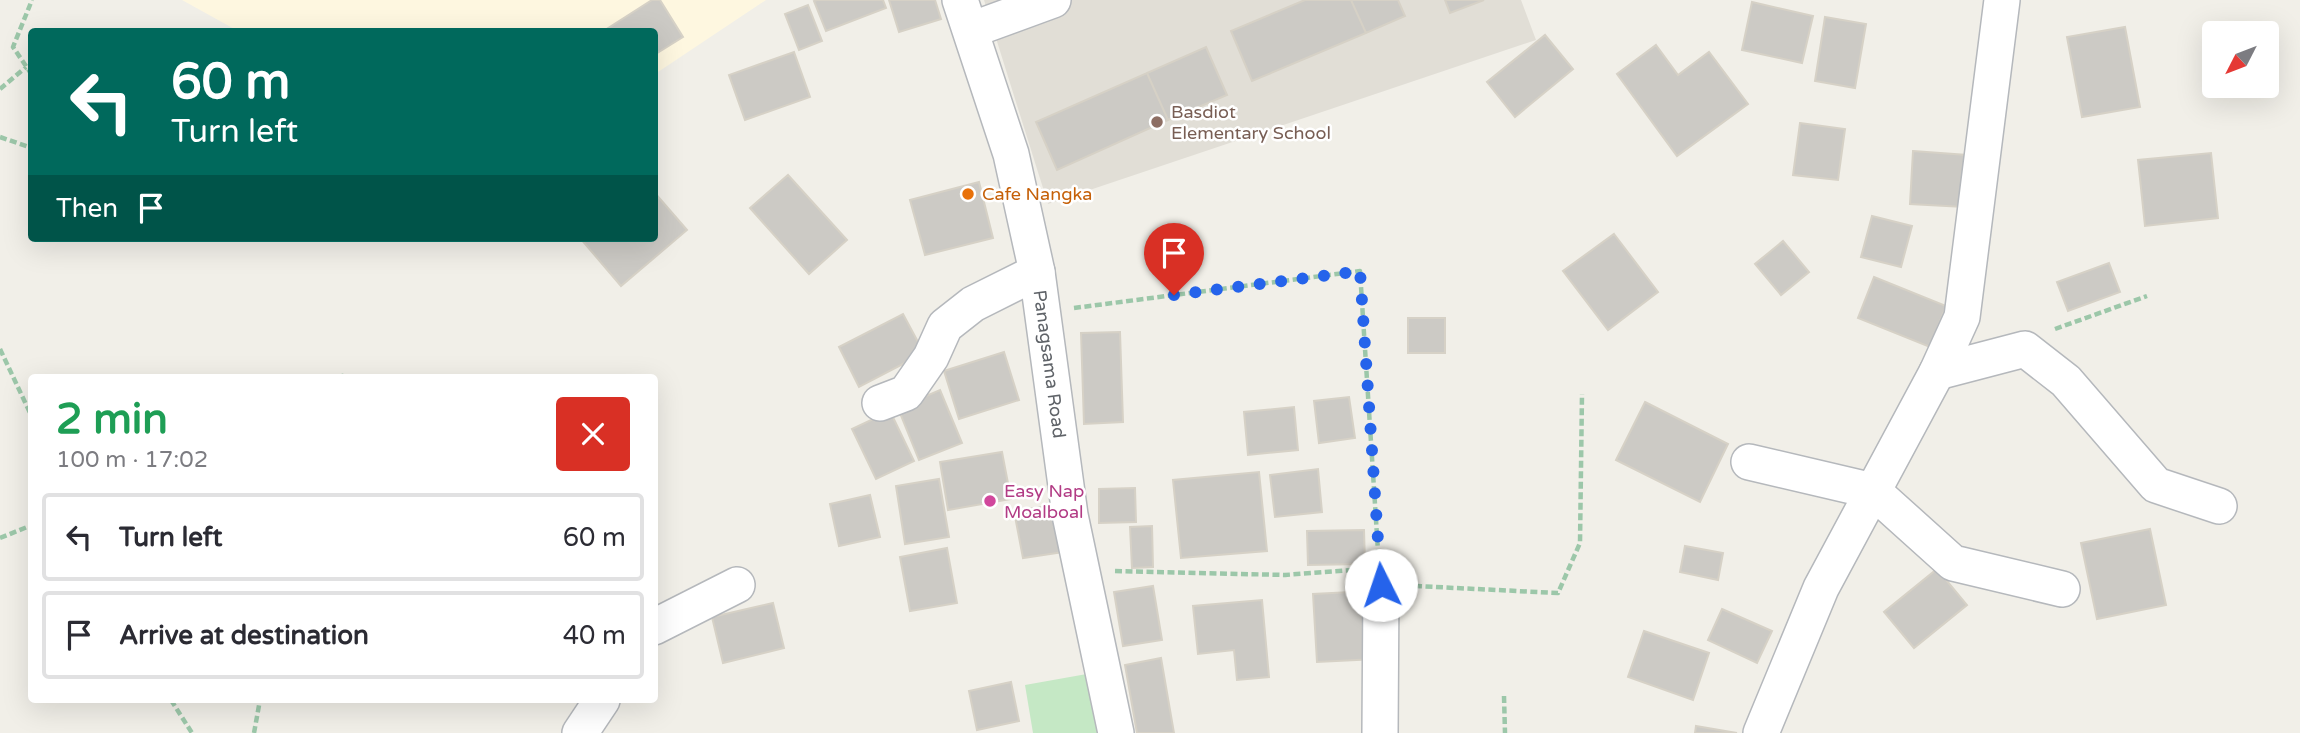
<!DOCTYPE html>
<html lang="en">
<head>
<meta charset="utf-8">
<style>
  :root { --surface:#fff; --page:#f7f7f7; --text:#2b2b33; --muted:#7c7c81; --line:#e1e1e2 }
  body { margin:0; font-family:"Varela Round",sans-serif; background:var(--page); color:var(--text); height:100vh; display:flex; flex-direction:column; font-size:26px; white-space:nowrap }
  * { box-sizing:border-box; margin:0 }
  p { font-size:23px; color:var(--muted) }
  .icon { flex:none; width:38px; height:38px; fill:none; stroke:currentColor; stroke-width:2; stroke-linecap:round; stroke-linejoin:round }
  .map { position:relative; flex:1; overflow:hidden }
  .sheet { position:absolute; left:28px; top:374px; width:630px; height:329px; display:flex; flex-direction:column; background:var(--surface); border-radius:7px; box-shadow:0 7px 28px #0002 }
  .sheet>* { flex:none }
  .guide { position:absolute; left:28px; top:28px; width:630px; height:214px; border-radius:7px; box-shadow:0 7px 28px #0002; background:#00695c; color:#fff; overflow:hidden }
  .needle { width:46px; rotate:228deg }
  .controls { position:absolute; left:2202px; top:21px; display:grid; gap:14px }
  .controls a { display:grid; place-items:center; width:77px; height:77px; border-radius:7px; background:var(--surface); box-shadow:0 7px 28px #0002; font-size:35px }
  .pin { position:absolute; display:grid; place-items:center; width:60px; height:60px; color:#fff; margin:-72px -30px; border-radius:50% 50% 50% 0; rotate:-45deg; box-shadow:0 0 7px #0007 }
  .pin .icon { rotate:45deg }
  .me { position:absolute; width:77px; margin:-38px; rotate:356deg; stroke-linejoin:round; filter:drop-shadow(0 0 5px #0008) }
  .turn { display:flex; align-items:center; gap:24px; height:147px; padding:0 28px; font-size:32px }
  .turn .icon { width:91px; height:91px; stroke-width:2.5 }
  .turn b { display:block; font-size:49px; line-height:60px }
  .then { display:flex; align-items:center; height:66px; padding:0 28px; background:#0003; gap:14px; font-size:26px }
  .round { display:grid; place-items:center; flex:none; width:74px; height:74px; border-radius:7px; background:var(--page) }
  .head { display:flex; align-items:center; justify-content:space-between; height:119px; padding:0 28px }
  h1 { font-size:42px; font-weight:700; line-height:52px; color:#1e9e55 }
  ul { padding:0; list-style:none }
  li { display:flex; align-items:center; gap:21px; height:88px; margin:0 14px 10px; padding:0 14px; border:4px solid var(--line); border-radius:7px }
  li div { flex:1 }
  li b { display:block; font-size:26px }
  li em { font-style:normal }
  .map>svg:first-child { display:block }
  .commercial { fill:#fef7e0 }
  .education { fill:#e1ded6 }
  .green { fill:#c5e8c5 }
  .building { fill:#cccac5; stroke:#d6d1c6; stroke-width:2 }
  .lines { fill:none; stroke-linecap:round; stroke-linejoin:round }
  .minor-casing { stroke:#b5b8bc; stroke-width:38 }
  .path { stroke:#9cc7a9; stroke-width:4.5; stroke-dasharray:7 3.5; stroke-linecap:butt }
  .minor { stroke:#fff; stroke-width:35 }
  .route { stroke:#2563eb; stroke-width:12; stroke-dasharray:0 21.6 }
  .education-dot { fill:#8d6e63; stroke:#fff; stroke-width:2.5 }
  .food-dot { fill:#e8710a; stroke:#fff; stroke-width:2.5 }
  .hotel-dot { fill:#d1479c; stroke:#fff; stroke-width:2.5 }
  .labels { text-anchor:middle; dominant-baseline:central; stroke-width:5; stroke-linejoin:round; paint-order:stroke }
  .education-label { font-size:18px; fill:#785e54; stroke:#fff; text-anchor:start }
  .food-label { font-size:18px; fill:#c56008; stroke:#fff; text-anchor:start }
  .street-label { font-size:18px; fill:#5f6368; stroke:#fff }
  .hotel-label { font-size:18px; fill:#b23c85; stroke:#fff; text-anchor:start }
</style>
</head>
<body>
<div class="map">
<svg width="2300" height="733" viewBox="0 0 2300 733">
  <rect width="100%" height="100%" fill="#f1efe8"/>
  <path class="commercial" d="M 182,0 L 766,0 L 655,74 L 654,32 L 238,31 Z"/>
  <path class="education" d="M 984,0 L 1521,0 L 1536,40 L 1048,204 Z"/>
  <path class="green" d="M 1098,672 L 1109,733 L 1033,733 L 1025,685 Z"/>
  <path class="building" d="M 652,0 L 660,0 L 683,37 L 654,55 L 654,32 L 602,32 Z
    M 817,0 L 883,0 L 886,8 L 826,31 L 814,1 Z
    M 889,0 L 935,0 L 941,19 L 899,32 Z
    M 1305,0 L 1351,0 L 1366,33 L 1252,81 L 1231,31 Z
    M 1351,0 L 1398,0 L 1405,16 L 1366,33 Z
    M 1445,0 L 1484,0 L 1450,13 Z
    M 1752,2 L 1813,16 L 1802,63 L 1742,50 Z
    M 808,5 L 822,41 L 799,50 L 785,14 Z
    M 1825,17 L 1866,24 L 1855,88 L 1815,81 Z
    M 2125,27 L 2140,107 L 2082,117 L 2067,37 Z
    M 1545,35 L 1573,69 L 1515,117 L 1487,82 Z
    M 1656,45 L 1678,75 L 1709,52 L 1748,104 L 1677,156 L 1617,74 Z
    M 1206,47 L 1227,95 L 1168,120 L 1147,73 Z
    M 794,52 L 810,97 L 745,120 L 729,75 Z
    M 1147,73 L 1168,120 L 1057,170 L 1036,122 Z
    M 1800,123 L 1845,129 L 1838,180 L 1793,175 Z
    M 1913,151 L 1967,155 L 1964,207 L 1910,204 Z
    M 2211,153 L 2218,218 L 2145,226 L 2138,160 Z
    M 788,175 L 847,240 L 809,274 L 750,208 Z
    M 979,182 L 993,238 L 925,255 L 910,200 Z
    M 654,192 L 687,230 L 621,286 L 580,238 L 654,238 Z
    M 1872,216 L 1912,226 L 1901,267 L 1861,257 Z
    M 1614,234 L 1658,292 L 1608,330 L 1563,271 Z
    M 1783,241 L 1809,272 L 1781,295 L 1755,264 Z
    M 2109,263 L 2120,292 L 2068,311 L 2057,282 Z
    M 1874,277 L 1946,306 L 1930,347 L 1858,318 Z
    M 903,314 L 924,353 L 859,387 L 839,347 Z
    M 1408,318 L 1445,318 L 1445,353 L 1408,353 Z
    M 1120,332 L 1123,422 L 1084,424 L 1081,333 Z
    M 1004,352 L 1019,400 L 959,419 L 944,371 Z
    M 940,390 L 962,443 L 919,460 L 898,408 Z
    M 1349,397 L 1355,438 L 1319,443 L 1314,401 Z
    M 1645,402 L 1728,444 L 1700,502 L 1616,460 Z
    M 1294,407 L 1298,450 L 1248,455 L 1244,412 Z
    M 890,411 L 914,461 L 876,479 L 852,429 Z
    M 1002,452 L 1011,499 L 948,510 L 940,462 Z
    M 1318,469 L 1322,512 L 1275,517 L 1270,475 Z
    M 1259,472 L 1267,551 L 1181,558 L 1173,480 Z
    M 939,479 L 949,537 L 905,544 L 896,486 Z
    M 1135,488 L 1136,522 L 1099,523 L 1099,489 Z
    M 870,495 L 880,537 L 839,546 L 830,504 Z
    M 1056,505 L 1064,552 L 1023,558 L 1014,511 Z
    M 1152,526 L 1153,567 L 1132,568 L 1130,527 Z
    M 2150,529 L 2166,605 L 2097,619 L 2081,543 Z
    M 1364,530 L 1365,564 L 1308,565 L 1307,531 Z
    M 1685,546 L 1723,553 L 1718,580 L 1680,572 Z
    M 947,548 L 957,603 L 910,611 L 900,557 Z
    M 1937,569 L 1967,605 L 1914,648 L 1884,612 Z
    M 1153,586 L 1162,640 L 1123,646 L 1114,592 Z
    M 1371,591 L 1376,659 L 1317,662 L 1313,594 Z
    M 1262,600 L 1269,677 L 1237,680 L 1234,650 L 1198,654 L 1193,606 Z
    M 773,603 L 784,648 L 723,663 L 712,617 Z
    M 1722,609 L 1772,631 L 1757,663 L 1708,640 Z
    M 1644,631 L 1709,653 L 1693,700 L 1628,677 Z
    M 1161,658 L 1174,733 L 1137,733 L 1125,665 Z
    M 1011,682 L 1019,721 L 977,730 L 969,691 Z
    M 1696,726 L 1737,733 L 1695,733 Z"/>
  <g class="lines">
    <defs>
      <g id="minor">
        <path id="s1" d="M 960,0 L 1011,154 L 1037,272 L 1070,515 L 1116,733"/>
        <path d="M 971,30 L 1053,0"/>
        <path d="M 1937,372 L 2025,349 L 2066,381 L 2156,485 L 2219,506"/>
        <path d="M 880,403 L 906,393 L 931,357 L 945,326 L 973,304 L 1037,272"/>
        <path d="M 1749,462 L 1873,491 L 1953,563 L 2062,589"/>
        <path d="M 654,627 L 737,585"/>
        <path d="M 580,733 L 602,700"/>
        <path d="M 1380,733 L 1381,585"/>
        <path d="M 1761,733 L 1821,588 L 1937,372 L 1962,317 L 2002,0"/>
      </g>
    </defs>
    <use href="#minor" class="minor-casing"/>
    <path class="path" d="M 32,75 L 13,47 L 32,0
      M 0,89 L 26,67
      M 0,137 L 32,148
      M 1074,308 L 1360,271 L 1378,551
      M 2055,329 L 2147,296
      M 0,349 L 32,417
      M 343,378 L 344,374
      M 0,538 L 32,525
      M 1115,571 L 1285,575 L 1351,570
      M 1415,586 L 1558,593 L 1580,543 L 1582,394
      M 1504,696 L 1505,733
      M 171,700 L 192,733
      M 254,733 L 260,700"/>
    <use href="#minor" class="minor"/>
  </g>
  <g class="lines">
    <path class="route" d="M 1174,295 L 1360,271 L 1381,585"/>
  </g>
  <circle class="education-dot" cx="1157" cy="122" r="7"/>
  <circle class="food-dot" cx="968" cy="194" r="7"/>
  <circle class="hotel-dot" cx="990" cy="501" r="7"/>
  <g class="labels">
    <g class="education-label">
      <text x="1171" y="112">Basdiot<tspan x="1171" dy="21">Elementary School</tspan></text>
    </g>
    <g class="food-label">
      <text x="982" y="194">Cafe Nangka</text>
    </g>
    <g class="street-label">
      <text stroke="none"><textPath href="#s1" startOffset="376">Panagsama Road</textPath></text>
    </g>
    <g class="hotel-label">
      <text x="1004" y="491">Easy Nap<tspan x="1004" dy="21">Moalboal</tspan></text>
    </g>
  </g>
</svg>
<div class="controls">
<a><svg class="needle" viewBox="-14 -14 28 28"><path d="M0-13l5 13h-10z" fill="#e53935"/><path d="M0 13l5-13h-10z" fill="#7c7c81"/></svg></a>
</div>
<div class="pin" style="left:1174px;top:295px;background:#d93025"><svg class="icon" aria-label="arrive" viewBox="0 0 24 24"><path d="M6 21V4h12l-3 4 3 4H6"/></svg></div>
<svg class="me" style="left:1381px;top:585px" viewBox="-20 -20 40 40"><circle r="19" fill="#fff"/><path d="M0-13L10 11 0 6-10 11z" fill="#2563eb"/></svg>
<div class="guide">
<div class="turn"><svg class="icon" aria-label="left" viewBox="0 0 24 24"><path d="M17 20v-9H6M10 6l-5 5 5 5"/></svg><div><b>60 m</b>Turn left</div></div>
<div class="then">Then<svg class="icon" aria-label="arrive" viewBox="0 0 24 24"><path d="M6 21V4h12l-3 4 3 4H6"/></svg></div>
</div>
<section class="sheet">
<div class="head"><div><h1>2 min</h1><p>100 m · 17:02</p></div><a class="round" style="background:#d93025;color:#fff"><svg class="icon" aria-label="close" viewBox="0 0 24 24"><path d="M6 6l12 12M18 6L6 18"/></svg></a></div>
<ul>
<li><svg class="icon" aria-label="left" viewBox="0 0 24 24"><path d="M17 20v-9H6M10 6l-5 5 5 5"/></svg><div><b>Turn left</b></div><em>60 m</em></li>
<li><svg class="icon" aria-label="arrive" viewBox="0 0 24 24"><path d="M6 21V4h12l-3 4 3 4H6"/></svg><div><b>Arrive at destination</b></div><em>40 m</em></li>
</ul>
</section>
</div>
</body>
</html>
